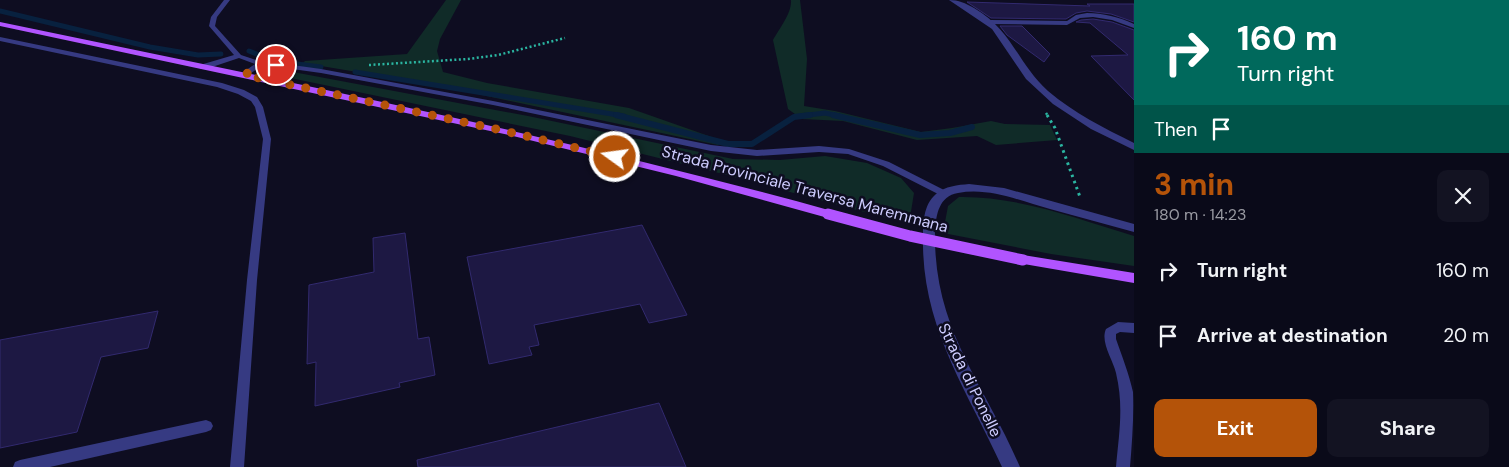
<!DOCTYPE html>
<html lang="en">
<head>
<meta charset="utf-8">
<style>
  :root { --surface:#0a0a19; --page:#131322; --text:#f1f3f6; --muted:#999aa2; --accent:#b45309 }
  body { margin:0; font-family:"DM Sans",sans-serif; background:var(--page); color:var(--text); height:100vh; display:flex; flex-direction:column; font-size:19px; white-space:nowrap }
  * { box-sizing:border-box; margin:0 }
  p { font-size:16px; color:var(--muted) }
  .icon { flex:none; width:28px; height:28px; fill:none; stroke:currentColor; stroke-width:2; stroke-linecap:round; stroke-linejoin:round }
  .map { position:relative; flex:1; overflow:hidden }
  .drawer { display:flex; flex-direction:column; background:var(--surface); width:375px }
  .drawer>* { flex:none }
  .banner { background:#00695c; color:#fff; overflow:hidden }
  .pin { position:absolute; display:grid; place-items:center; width:42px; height:42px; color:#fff; margin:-21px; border:2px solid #fff; border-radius:50%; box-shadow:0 1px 5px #0007 }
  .me { position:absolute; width:55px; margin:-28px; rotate:284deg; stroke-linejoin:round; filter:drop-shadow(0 0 4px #0008) }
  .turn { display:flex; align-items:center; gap:18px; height:105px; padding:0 20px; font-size:22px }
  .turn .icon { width:65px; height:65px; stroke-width:2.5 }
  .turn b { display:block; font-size:35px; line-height:42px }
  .then { display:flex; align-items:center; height:48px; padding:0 20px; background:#0003; gap:10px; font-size:19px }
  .round { display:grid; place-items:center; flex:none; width:52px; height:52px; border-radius:10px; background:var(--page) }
  .head { display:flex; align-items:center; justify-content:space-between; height:85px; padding:0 20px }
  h1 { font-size:30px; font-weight:700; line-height:38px; color:var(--accent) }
  .primary-button { display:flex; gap:10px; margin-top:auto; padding:10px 20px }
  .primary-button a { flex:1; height:58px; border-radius:10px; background:var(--accent); color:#fff; font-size:20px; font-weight:700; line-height:58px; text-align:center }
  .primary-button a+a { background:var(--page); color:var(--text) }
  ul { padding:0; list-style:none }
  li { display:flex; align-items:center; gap:15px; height:65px; padding:0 20px }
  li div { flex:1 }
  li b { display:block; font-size:19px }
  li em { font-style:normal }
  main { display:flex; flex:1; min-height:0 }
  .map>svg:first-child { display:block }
  .green { fill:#102b28 }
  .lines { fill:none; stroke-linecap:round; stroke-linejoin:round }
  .stream-far1 { stroke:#08213f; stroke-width:5 }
  .stream { stroke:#08213f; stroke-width:6 }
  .building { fill:#1d1843; stroke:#322a6f }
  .path-far1 { stroke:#2bb5a1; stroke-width:2.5; stroke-dasharray:2 2.5; stroke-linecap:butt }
  .path { stroke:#2bb5a1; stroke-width:3; stroke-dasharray:2.5 4; stroke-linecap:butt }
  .service { fill:#363a82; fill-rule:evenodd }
  .minor { fill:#363a82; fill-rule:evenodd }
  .primary { fill:#b154ff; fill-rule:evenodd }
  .primary-bridge { stroke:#b154ff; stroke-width:11 }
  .route { stroke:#b45309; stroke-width:9; stroke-dasharray:0 16.2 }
  .labels { text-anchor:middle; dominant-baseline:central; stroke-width:5; stroke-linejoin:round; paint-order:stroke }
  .street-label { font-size:16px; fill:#cecdff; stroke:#0e0d21 }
</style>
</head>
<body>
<main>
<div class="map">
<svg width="1134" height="467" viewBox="0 0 1134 467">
  <rect width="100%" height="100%" fill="#0e0d21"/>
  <path class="green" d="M 446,0 L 461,0 L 440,39 L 437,51 L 443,72 L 487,83 L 629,108 L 723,141 L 718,145 L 435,85 L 303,63 L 305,61 L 407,54 Z
    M 791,0 L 800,0 L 807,59 L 804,106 L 835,111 L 921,132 L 952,128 L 991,121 L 1005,124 L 1050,125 L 1057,140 L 996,145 L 977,136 L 917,140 L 843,121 L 802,119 L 788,109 L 773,40 C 779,29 792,13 791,0 Z
    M 267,69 L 293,72 L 528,116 L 733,159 L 780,160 L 825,156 L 867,163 L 901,178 L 914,193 L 909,224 L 719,173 L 570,136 L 276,75 L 264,71 Z
    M 959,197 C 1018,196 1078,219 1134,236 L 1134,266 L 1051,254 L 943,233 L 948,206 Z"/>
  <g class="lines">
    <path class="stream-far1" d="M 0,11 L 150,47 L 198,55 L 221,54
      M 249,51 L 274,61 L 321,67
      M 355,72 L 624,116
      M 800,116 L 825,113 L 839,116"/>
    <path class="stream" d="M 616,115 L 728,144 L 752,144 L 794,117 L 810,115
      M 833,115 L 920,135 L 950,133 L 972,127"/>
  </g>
  <path class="building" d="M 967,2 L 1090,6 L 1087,4 L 1134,4 L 1134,22 L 1111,14 L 1087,11 L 1076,13 L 1066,19 L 991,18 Z
    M 1093,19 L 1112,22 L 1134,30 L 1134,100 L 1091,56 L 1128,55 L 1090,23 L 1076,22 L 1081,20 Z
    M 1000,26 L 1022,26 L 1050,54 L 1044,62 L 1007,35 Z
    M 642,225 L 687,315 L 649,323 L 640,304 L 534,325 L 539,345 L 529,347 L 532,355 L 489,364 L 467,257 Z
    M 405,233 L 418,339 L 429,337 L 435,375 L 399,383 L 400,387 L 315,406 L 316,362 L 307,364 L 309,285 L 374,272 L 373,238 Z
    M 158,311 L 148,348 L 101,357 L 77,432 L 0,448 L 0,340 Z
    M 659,403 L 686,467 L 418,467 L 417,460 Z"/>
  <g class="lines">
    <path class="path-far1" d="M 369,65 L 468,59 L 498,55 L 565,38
      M 1046,113 L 1048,116"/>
    <path class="path" d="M 1047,115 L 1055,128 L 1080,197"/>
    <path class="service" d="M 224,0 L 230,0 L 217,17 L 215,26 L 241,55 L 256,60 L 321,69 L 493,101 L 711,145 L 757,150 L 819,146 L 849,149 L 889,162 L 946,191 L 948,193 L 943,196 L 940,195 L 883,166 L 848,154 L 819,152 L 757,156 L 711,151 L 493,105 L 321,73 L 263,65 L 245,77 L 241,75 L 242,73 L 255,64 L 239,58 L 206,69 L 200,69 L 200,65 L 234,55 L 209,26 L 211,17 Z
      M 1087,13 C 1103,13 1119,17 1134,24 L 1134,28 L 1112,20 L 1093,17 L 1080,18 L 1067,25 L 989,24 L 986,22 L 989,20 L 1067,21 L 1076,15 Z
      M 0,37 L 222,83 L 244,90 L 257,97 L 263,107 L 271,139 L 257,280 L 244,467 L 230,467 L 247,280 L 263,139 L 255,107 L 251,101 L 238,94 L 217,87 L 0,41 Z
      M 1118,322 L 1134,323 L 1134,333 L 1120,332 L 1116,334 L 1116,339 C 1122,356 1129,374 1133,392 C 1134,416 1132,443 1130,467 L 1116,467 C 1119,433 1124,407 1116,373 C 1113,360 1100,342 1106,329 Z
      M 206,420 L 211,422 L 213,426 L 211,430 L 206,432 L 50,467 L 13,467 L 15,462 L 20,460 Z"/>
    <path class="minor" d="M 949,0 C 959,0 965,3 974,8 C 1013,31 1017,63 1048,91 C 1074,113 1104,128 1134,143 L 1134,150 L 1091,129 L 1053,104 L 1026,79 L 992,29 Z
      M 969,184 L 1004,188 L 1134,224 L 1134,232 C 1106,224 1078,217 1050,209 C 1020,201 989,187 958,193 C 939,196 936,215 935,231 C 933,329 984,383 1020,467 L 1002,467 C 967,390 922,327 923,240 C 923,224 923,205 936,194 C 945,186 958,185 969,184 Z"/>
    <path class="primary" d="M 0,22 C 279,80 558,135 832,211 L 834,214 L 828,218 L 676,176 L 509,135 L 0,26 Z
      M 1023,255 L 1134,273 L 1134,283 L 1018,263 L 1016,260 L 1018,257 Z"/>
    <path class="primary-bridge" d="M 828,214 L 910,236 L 1023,260"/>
  </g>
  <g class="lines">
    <path class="route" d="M 276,65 L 261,63 L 245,75 L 496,129 L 615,157"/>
  </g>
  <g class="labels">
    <g class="street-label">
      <text transform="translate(805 189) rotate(15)">Strada Provinciale Traversa Maremmana</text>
      <text transform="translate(970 380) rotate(64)">Strada di Ponelle</text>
    </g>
  </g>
</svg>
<div class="pin" style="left:276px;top:65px;background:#d93025"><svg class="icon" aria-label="arrive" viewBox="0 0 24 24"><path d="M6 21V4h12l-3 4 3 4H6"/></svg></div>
<svg class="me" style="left:615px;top:157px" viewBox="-20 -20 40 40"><circle r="17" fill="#b45309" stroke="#fff" stroke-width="3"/><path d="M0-11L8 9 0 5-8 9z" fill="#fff"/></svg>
</div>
<section class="drawer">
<div class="banner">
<div class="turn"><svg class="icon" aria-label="right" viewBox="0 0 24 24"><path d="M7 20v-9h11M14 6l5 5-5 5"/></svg><div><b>160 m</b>Turn right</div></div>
<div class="then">Then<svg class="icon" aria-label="arrive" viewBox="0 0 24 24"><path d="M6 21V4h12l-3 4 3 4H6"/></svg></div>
</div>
<div class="head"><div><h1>3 min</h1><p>180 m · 14:23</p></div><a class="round"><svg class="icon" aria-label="close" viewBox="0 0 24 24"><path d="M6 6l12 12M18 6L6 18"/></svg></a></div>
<ul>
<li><svg class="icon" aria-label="right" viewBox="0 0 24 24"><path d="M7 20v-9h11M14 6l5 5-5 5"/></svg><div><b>Turn right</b></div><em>160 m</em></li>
<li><svg class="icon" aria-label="arrive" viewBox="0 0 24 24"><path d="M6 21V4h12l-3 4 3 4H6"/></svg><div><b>Arrive at destination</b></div><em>20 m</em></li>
</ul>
<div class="primary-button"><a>Exit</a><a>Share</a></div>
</section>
</main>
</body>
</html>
